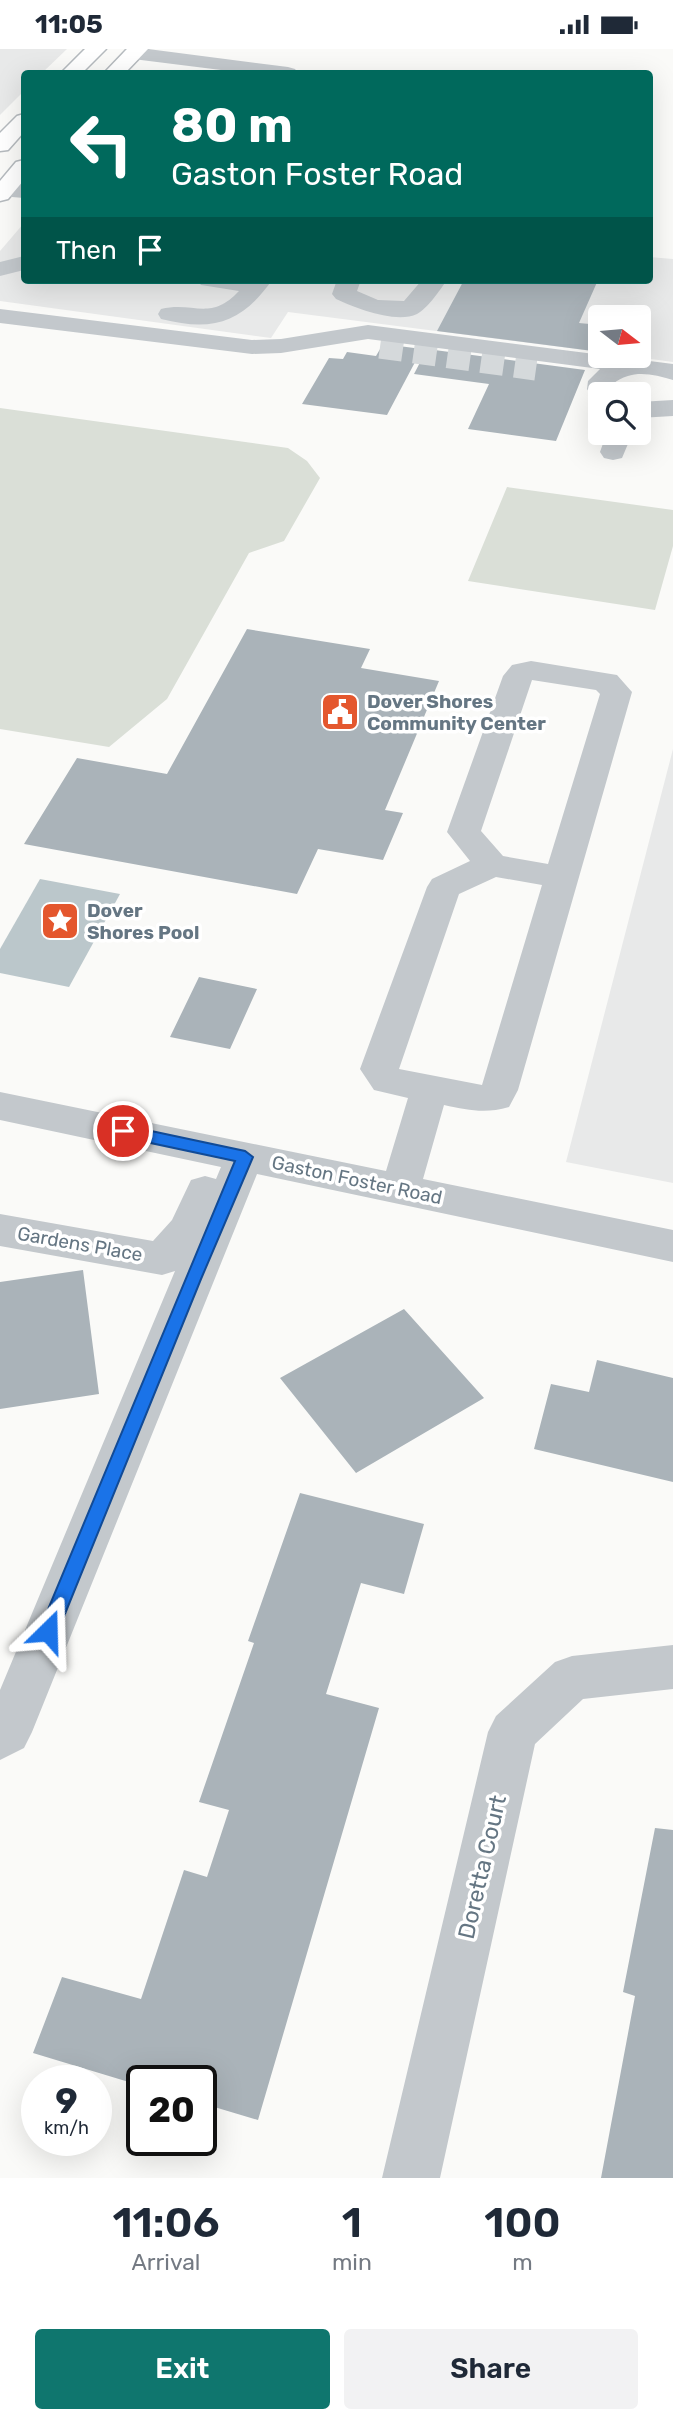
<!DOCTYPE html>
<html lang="en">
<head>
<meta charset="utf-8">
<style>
  :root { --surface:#fff; --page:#f2f2f3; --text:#1f2937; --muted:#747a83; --accent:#0f766e }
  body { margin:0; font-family:Rubik,sans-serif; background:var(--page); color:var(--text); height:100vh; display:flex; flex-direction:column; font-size:26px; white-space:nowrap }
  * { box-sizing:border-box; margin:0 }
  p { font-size:23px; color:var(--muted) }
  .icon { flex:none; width:38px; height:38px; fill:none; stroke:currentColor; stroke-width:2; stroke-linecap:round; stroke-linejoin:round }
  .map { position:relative; height:2129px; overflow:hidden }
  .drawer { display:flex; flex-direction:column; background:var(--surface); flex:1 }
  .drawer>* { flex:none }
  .guide { position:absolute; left:21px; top:21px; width:632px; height:214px; border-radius:7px; box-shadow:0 7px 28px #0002; background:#00695c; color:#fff; overflow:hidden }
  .needle { width:46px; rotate:106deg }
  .fabs { position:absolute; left:588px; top:256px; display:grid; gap:14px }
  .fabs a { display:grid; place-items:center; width:63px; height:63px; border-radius:7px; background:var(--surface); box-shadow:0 7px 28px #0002; font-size:35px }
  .speed { position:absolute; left:21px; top:2016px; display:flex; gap:14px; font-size:35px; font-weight:700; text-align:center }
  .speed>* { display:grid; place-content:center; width:91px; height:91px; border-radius:50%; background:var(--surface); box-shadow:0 7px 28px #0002; line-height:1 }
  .speed small { font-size:18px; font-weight:400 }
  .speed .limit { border:4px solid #111; border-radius:10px; background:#fff; color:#111 }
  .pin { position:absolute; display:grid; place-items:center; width:60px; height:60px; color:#fff; margin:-30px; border:4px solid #fff; border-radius:50%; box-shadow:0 2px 7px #0007 }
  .me { position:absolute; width:77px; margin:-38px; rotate:22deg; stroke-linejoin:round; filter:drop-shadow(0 0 5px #0008) }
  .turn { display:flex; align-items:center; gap:24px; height:147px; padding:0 35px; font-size:32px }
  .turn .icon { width:91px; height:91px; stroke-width:2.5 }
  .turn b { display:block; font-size:49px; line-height:60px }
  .then { display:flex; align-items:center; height:66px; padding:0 35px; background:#0003; gap:14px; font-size:26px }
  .eta { display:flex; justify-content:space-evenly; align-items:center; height:119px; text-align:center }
  .eta b { font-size:42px; font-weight:600; line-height:49px }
  .primary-button { display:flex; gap:14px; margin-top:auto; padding:14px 35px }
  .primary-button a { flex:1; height:80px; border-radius:7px; background:var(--accent); color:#fff; font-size:28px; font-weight:600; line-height:80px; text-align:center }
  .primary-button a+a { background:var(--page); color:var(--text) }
  .status { display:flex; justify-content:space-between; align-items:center; height:49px; padding:0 35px; background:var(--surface); direction:ltr }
  .status svg { height:19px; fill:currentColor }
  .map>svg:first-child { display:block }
  .built { fill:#e8e9e9 }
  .green { fill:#dadfd7 }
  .water { fill:#bbc7cb }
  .building { fill:#aab3b9 }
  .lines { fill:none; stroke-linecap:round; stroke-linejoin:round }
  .minor-tunnel { stroke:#d5d9db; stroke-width:23; stroke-dasharray:23 11; stroke-linecap:butt }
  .major-casing { stroke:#b5babe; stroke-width:3 }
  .minor { fill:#c3c8cc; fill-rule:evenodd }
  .major { fill:#fff; fill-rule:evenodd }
  .route { fill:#1a73e8; stroke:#114b97; stroke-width:2 }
  .labels { text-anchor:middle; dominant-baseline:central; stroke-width:7; stroke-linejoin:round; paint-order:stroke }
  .poi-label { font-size:19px; font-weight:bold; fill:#657683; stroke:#fff; text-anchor:start }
  .street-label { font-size:19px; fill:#657683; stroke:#fff }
  .near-street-label { font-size:23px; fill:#657683; stroke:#fff }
</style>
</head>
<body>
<div class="status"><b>11:05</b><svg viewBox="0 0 49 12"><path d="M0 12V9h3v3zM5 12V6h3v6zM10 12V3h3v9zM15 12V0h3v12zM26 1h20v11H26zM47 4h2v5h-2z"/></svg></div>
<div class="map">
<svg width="673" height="2129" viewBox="0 0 673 2129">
  <rect width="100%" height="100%" fill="#fafaf8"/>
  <path class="built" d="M 0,0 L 67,0 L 42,24 L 24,24 L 24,42 L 0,66 Z
    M 24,174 L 24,231 L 649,231 L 649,208 L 673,210 L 673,313 L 622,306 L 639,306 L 639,268 L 600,268 L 600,303 L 288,263 L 271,289 L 0,252 L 0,202 Z
    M 673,700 L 673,1134 L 566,1113 Z"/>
  <path class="green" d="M 0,359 L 288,399 L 307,412 L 320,429 L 284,492 L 249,504 L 167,650 L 109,698 L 0,680 Z
    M 507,438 L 673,461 L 673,497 L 655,561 L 468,532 Z"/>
  <path class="water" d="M 40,830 L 120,845 L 69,938 L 0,924 L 0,900 Z"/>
  <path class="building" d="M 464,231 L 598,231 L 579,274 L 600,276 L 593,302 L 437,282 Z
    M 383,295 L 422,300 L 387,366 L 302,355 L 329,309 L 343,310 L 347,303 L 376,307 Z
    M 427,300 L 585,321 L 556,392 L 468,380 L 489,335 L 414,325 Z
    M 247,580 L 370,600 L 361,619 L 439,632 L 385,761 L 403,764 L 383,811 L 318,800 L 297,845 L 24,795 L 77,709 L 167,725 Z
    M 199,928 L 257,940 L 230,1000 L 170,988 Z
    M 83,1221 L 99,1345 L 0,1360 L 0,1233 Z
    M 404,1260 L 484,1349 L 356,1424 L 280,1329 Z
    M 597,1311 L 673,1329 L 673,1433 L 534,1400 L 551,1335 L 589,1343 Z
    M 300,1444 L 424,1475 L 404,1545 L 361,1534 L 326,1645 L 379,1659 L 258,2071 L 201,2054 L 201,2032 L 142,2032 L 142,2037 L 33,2004 L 62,1928 L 141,1950 L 184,1821 L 207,1828 L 229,1761 L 199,1753 L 254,1594 L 248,1592 Z
    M 655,1779 L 673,1781 L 673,2129 L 601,2129 L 635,1947 L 623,1943 Z"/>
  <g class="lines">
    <path class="minor-tunnel" d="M 380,298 L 536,320"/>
    <defs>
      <path id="major" d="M 85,0 L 106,0 L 82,24 L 61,24 Z
        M 127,0 L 148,0 L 125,24 L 104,24 Z
        M 24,65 L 24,83 L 8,101 L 0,102 L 0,84 L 17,67 Z
        M 24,111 L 24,131 L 8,150 L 0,152 L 0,132 L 16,113 Z"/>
    </defs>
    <use href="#major" class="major-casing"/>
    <path class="minor" d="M 126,0 L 148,0 L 288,18 L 295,20 L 298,24 L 245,24 L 133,10 L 126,8 L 123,4 Z
      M 0,133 L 24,135 L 24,149 L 0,147 Z
      M 24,207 L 24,221 L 0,227 L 0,213 Z
      M 197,231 L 272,231 C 242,274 213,283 161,270 L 158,265 L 161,260 C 194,252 210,273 239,242 L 201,236 Z
      M 337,231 L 361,231 L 357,242 L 378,251 L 404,252 L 422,231 L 447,231 C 440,241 428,259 417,265 C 396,275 355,259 336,250 L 332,245 Z
      M 0,260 L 252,291 L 281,290 L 368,276 L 673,315 L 673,331 C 652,325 632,320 613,335 L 616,345 L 600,345 L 600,352 L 594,350 L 587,340 L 588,332 L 600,320 L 368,290 L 281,304 L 252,305 L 0,274 Z
      M 673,351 L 673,367 L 639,369 L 639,353 Z
      M 607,383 L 633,383 L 622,409 L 613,411 L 604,409 L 600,403 Z
      M 531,612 L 617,626 L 632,643 L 518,1041 L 509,1058 C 485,1065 468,1061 444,1056 L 423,1130 L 673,1181 L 673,1213 L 257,1125 L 32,1683 L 24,1699 L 0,1711 L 0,1641 L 175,1222 L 162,1226 L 0,1197 L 0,1165 L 153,1192 L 172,1171 L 191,1131 L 205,1127 L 216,1130 L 221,1118 L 0,1071 L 0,1043 L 386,1122 L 408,1049 L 374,1041 L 360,1020 L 427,838 L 432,830 L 470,812 L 447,783 L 503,627 L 512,616 ZM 532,631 L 596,641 L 600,645 L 548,815 L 503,807 L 481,782 ZM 496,828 L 542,836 L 482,1036 L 399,1020 L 459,845 Z
      M 673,1596 L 673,1640 L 583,1650 L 535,1695 L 440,2129 L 382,2129 L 488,1683 L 496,1667 L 555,1613 L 572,1607 Z"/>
    <use href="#major" class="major"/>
  </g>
  <path class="route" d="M 123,1076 L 245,1102 L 253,1108 L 201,1230 L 58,1582 L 55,1589 L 48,1591 L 42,1589 L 39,1582 L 235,1112 L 118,1087 L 115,1082 Z"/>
  <defs>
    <symbol id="civic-square" viewBox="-11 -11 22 22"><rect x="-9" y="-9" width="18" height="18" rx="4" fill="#e4572e" stroke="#fff"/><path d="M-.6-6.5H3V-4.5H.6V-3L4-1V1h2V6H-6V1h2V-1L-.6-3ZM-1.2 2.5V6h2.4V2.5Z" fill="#fff"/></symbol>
    <symbol id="sight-square" viewBox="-11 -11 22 22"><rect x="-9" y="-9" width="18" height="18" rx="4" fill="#e4572e" stroke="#fff"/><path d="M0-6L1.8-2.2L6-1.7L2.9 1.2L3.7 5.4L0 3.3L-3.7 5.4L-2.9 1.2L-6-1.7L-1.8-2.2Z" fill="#fff"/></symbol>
  </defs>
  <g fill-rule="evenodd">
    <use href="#civic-square" x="318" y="641" width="44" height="44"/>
    <use href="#sight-square" x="38" y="850" width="44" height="44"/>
  </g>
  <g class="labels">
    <g class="poi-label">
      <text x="367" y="652">Dover Shores<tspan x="367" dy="22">Community Center</tspan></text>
      <text x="87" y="861">Dover<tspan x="87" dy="22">Shores Pool</tspan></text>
    </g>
    <g class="street-label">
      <text transform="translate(357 1131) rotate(12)">Gaston Foster Road</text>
      <text transform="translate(80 1195) rotate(10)">Gardens Place</text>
    </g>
    <g class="near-street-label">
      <text transform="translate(482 1818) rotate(-77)">Doretta Court</text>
    </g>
  </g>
</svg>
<div class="fabs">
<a><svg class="needle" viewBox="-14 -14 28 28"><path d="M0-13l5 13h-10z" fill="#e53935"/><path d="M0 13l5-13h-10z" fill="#747a83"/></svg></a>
<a><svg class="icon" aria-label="search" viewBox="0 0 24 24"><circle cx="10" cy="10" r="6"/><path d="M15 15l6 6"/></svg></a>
</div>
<div class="speed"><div>9<small>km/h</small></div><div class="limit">20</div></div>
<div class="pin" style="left:123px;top:1082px;background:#d93025"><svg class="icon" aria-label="arrive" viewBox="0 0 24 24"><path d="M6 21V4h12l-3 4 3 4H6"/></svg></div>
<svg class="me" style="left:48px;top:1582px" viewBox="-20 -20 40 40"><path d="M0-17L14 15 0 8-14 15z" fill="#1a73e8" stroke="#fff" stroke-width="4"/></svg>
<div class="guide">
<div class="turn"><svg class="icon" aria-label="left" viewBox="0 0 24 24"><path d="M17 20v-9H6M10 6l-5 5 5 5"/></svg><div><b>80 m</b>Gaston Foster Road</div></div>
<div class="then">Then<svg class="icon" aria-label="arrive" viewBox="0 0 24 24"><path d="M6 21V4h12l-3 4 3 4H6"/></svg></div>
</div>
</div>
<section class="drawer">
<div class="eta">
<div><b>11:06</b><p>Arrival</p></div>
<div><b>1</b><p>min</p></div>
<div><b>100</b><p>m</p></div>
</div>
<div class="primary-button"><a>Exit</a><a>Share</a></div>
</section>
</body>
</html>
